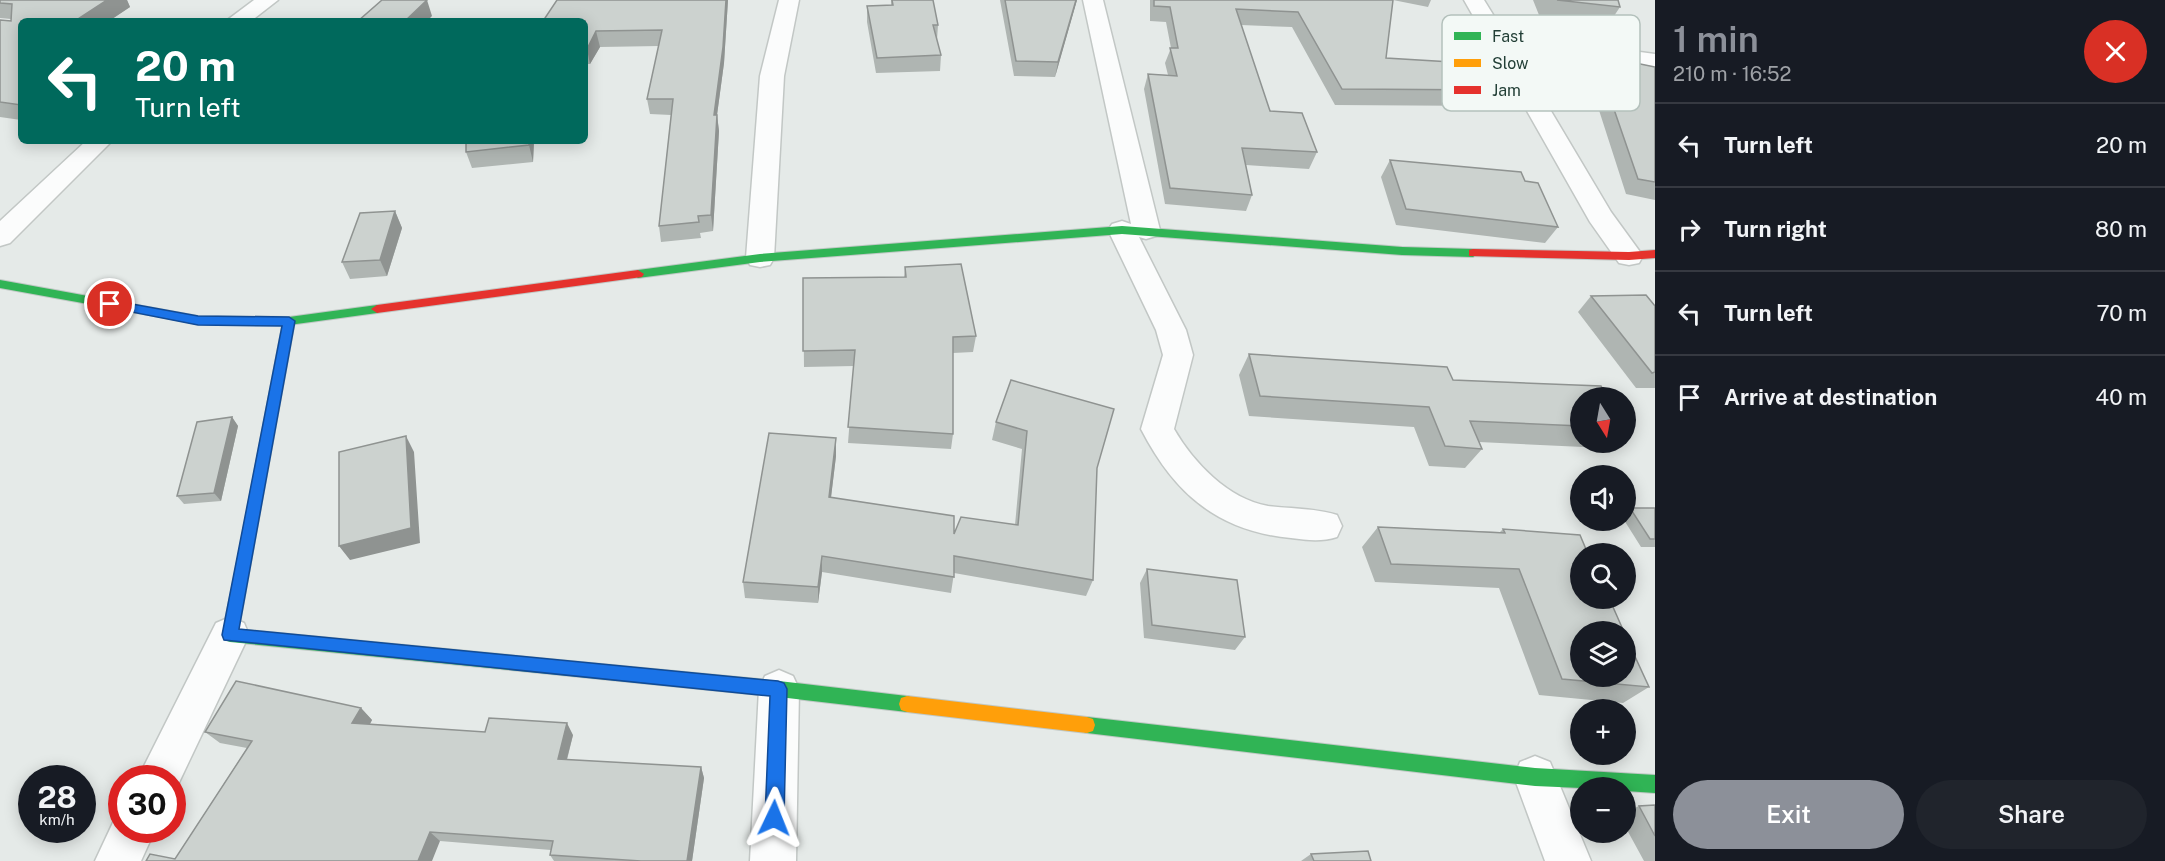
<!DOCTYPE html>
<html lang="en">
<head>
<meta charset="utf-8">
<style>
  :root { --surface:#171b24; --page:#20242c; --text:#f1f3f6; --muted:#9ea1a6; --line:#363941; --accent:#8c9099 }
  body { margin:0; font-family:"Public Sans",sans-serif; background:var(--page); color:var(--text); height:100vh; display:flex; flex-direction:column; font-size:22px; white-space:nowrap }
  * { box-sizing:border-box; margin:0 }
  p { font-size:20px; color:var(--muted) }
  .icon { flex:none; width:33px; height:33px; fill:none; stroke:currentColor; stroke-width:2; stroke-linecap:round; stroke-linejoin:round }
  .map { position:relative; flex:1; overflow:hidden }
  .drawer { display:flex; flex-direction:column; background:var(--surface); width:510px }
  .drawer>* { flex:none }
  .hud { position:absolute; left:18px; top:18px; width:570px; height:126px; border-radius:9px; box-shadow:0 3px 15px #0003; background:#00695c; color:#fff; overflow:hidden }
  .needle { width:39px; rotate:169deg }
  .tools { position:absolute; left:1570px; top:387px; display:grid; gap:12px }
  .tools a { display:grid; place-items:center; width:66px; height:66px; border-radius:50%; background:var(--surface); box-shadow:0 3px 15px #0003; font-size:30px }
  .speed { position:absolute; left:18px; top:765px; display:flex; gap:12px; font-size:30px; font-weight:700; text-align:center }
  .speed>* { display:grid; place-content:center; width:78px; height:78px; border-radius:50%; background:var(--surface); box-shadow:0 3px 15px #0003; line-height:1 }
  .speed small { font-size:15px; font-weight:400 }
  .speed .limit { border:9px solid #d22; background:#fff; color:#111 }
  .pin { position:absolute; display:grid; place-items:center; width:51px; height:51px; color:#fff; margin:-26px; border:3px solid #fff; border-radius:50%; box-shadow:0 2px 6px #0007 }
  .me { position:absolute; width:66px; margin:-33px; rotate:2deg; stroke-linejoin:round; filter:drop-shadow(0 0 4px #0008) }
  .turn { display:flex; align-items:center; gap:21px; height:126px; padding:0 18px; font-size:27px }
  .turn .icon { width:78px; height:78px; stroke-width:2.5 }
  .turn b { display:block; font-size:42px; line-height:51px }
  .round { display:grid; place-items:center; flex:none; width:63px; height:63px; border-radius:32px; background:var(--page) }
  .overview { display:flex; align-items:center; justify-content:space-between; height:102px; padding:0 18px }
  h1 { font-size:36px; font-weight:600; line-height:45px; color:var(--accent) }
  .primary-button { display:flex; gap:12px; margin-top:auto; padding:12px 18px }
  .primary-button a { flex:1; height:69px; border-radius:36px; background:var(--accent); color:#fff; font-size:24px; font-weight:600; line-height:69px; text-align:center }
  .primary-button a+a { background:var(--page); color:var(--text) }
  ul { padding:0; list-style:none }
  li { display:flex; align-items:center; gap:18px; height:84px; padding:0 18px; border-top:2px solid var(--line) }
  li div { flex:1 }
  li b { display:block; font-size:22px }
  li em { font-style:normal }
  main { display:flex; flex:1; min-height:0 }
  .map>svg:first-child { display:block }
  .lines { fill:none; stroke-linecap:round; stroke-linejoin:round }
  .street-casing { stroke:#c2c7c5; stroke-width:3 }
  .fast-casing { stroke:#c0c8c5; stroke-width:2 }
  .slow-casing { stroke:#c0c8c5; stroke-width:2 }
  .jam-casing { stroke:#c0c8c5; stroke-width:2 }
  .street { fill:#fbfcfc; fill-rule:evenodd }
  .fast { fill:#30b455; fill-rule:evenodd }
  .slow { fill:#ff9f0a; fill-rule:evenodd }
  .jam { fill:#e5322d; fill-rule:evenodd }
  .wall { fill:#afb5b2 }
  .shaded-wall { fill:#8f9391 }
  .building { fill:#ccd2cf; stroke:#8f9391; stroke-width:1.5 }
  .route { fill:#1a73e8; stroke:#114b97; stroke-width:1.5 }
  .key { fill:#f3f9f6; stroke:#b4c1bc; stroke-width:1.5 }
  .key-label { font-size:16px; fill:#223f36 }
</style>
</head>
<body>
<main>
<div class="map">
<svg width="1655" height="861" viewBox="0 0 1655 861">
  <rect width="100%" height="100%" fill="#e5eae8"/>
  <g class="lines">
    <defs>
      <path id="street" d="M 254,0 L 278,0 L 251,21 L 226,21 Z
        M 779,0 L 799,0 L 784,76 L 774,258 L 770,265 L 760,267 L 750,265 L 746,258 L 760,76 Z
        M 1083,0 L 1103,0 L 1160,230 L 1156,236 L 1146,239 L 1139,237 L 1186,330 L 1193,355 L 1174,429 C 1193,462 1228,499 1268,506 C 1291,509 1315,508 1337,515 L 1342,526 L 1337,537 C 1321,542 1307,540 1291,538 C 1217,531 1174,493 1141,429 L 1163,355 L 1156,330 L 1108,230 L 1112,224 L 1122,221 L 1131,224 Z
        M 1464,0 L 1484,0 L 1505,34 L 1655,54 L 1655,68 L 1514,49 L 1611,212 L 1643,256 L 1639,263 L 1629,265 L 1619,263 L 1590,222 Z
        M 86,141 L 112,141 L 10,243 L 0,246 L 0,221 Z
        M 230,617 L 244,623 L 249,635 L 174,793 L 172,778 L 138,778 L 216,623 Z
        M 779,670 L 793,676 L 799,689 L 796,861 L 750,861 L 759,689 L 765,676 Z
        M 1535,756 L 1550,762 L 1591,861 L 1545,861 L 1514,777 L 1520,762 Z
        M 122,813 L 122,830 L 155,830 L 141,861 L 95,861 L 117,814 Z"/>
      <path id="fast" d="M 1122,226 L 1402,247 L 1473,249 L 1479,253 L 1473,257 L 1402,255 L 1122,234 L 760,262 L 638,278 L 632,274 L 638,270 L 760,254 Z
        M 0,280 L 198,316 L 289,317 L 377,305 L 383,309 L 377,313 L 289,325 L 198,324 L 0,288 Z
        M 245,551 L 250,552 L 252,557 L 239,629 L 779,681 L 907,696 L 913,698 L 915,704 L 913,710 L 907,712 L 779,697 L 230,642 L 224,640 L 222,635 L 238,557 L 240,552 Z
        M 1087,717 L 1535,768 L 1655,775 L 1655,793 L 1626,791 L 1626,788 L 1581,788 L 1535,786 L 1087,733 L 1081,731 L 1079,725 L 1081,719 Z"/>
      <path id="slow" d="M 289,317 L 295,321 L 252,557 L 250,562 L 245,563 L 240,562 L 238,557 L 283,321 Z
        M 907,696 L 1087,717 L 1093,719 L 1095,725 L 1093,731 L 1087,733 L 907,712 L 901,710 L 899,704 L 901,698 Z"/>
      <path id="jam" d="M 1473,249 L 1629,252 L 1655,250 L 1655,258 L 1629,260 L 1469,256 L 1469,250 Z
        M 638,270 L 644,274 L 642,277 L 377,313 L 371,309 L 377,305 Z"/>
    </defs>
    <use href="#street" class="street-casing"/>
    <use href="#fast" class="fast-casing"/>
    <use href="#slow" class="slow-casing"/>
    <use href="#jam" class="jam-casing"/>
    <use href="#street" class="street"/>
    <use href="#fast" class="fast"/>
    <use href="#slow" class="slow"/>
    <use href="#jam" class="jam"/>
  </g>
  <path class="wall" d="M 0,0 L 127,0 L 130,7 L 109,21 L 21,21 L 21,120 L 0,117 L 0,20 L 11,21 L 11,19 L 0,18 Z
    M 728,0 L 724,63 L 717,115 L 719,131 L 713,231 L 700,233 L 701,238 L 661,242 L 659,226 L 671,115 L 650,114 L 647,99 L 659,46 L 600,47 L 590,64 L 585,64 L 585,21 Z
    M 891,0 L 933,0 L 938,25 L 937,40 L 941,55 L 940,71 L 876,73 L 867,22 L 867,6 L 891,6 Z
    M 1000,0 L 1077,0 L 1055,77 L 1014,76 Z
    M 1150,0 L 1393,0 L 1386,58 L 1500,90 L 1490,106 L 1335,105 L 1292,27 L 1241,25 L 1270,111 L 1317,152 L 1309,169 L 1246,165 L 1252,195 L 1246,211 L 1165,204 L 1144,89 L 1148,74 L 1168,75 L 1165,63 L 1171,48 L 1166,22 L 1150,21 Z
    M 1393,0 L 1431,0 L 1428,7 Z
    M 1533,0 L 1618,0 L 1620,7 L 1610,22 L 1539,15 Z
    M 1616,59 L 1655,67 L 1655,200 L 1626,194 L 1597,104 L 1608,89 L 1606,74 Z
    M 534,141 L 533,162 L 472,168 L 466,152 Z
    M 1390,160 L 1525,181 L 1558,227 L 1545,243 L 1396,225 L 1381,177 Z
    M 395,211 L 402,228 L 387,276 L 350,279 L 342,262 Z
    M 905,267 L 976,336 L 973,352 L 953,353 L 953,434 L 951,449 L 848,443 L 854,366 L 804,367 L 803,278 L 904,277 Z
    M 1591,296 L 1655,306 L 1655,388 L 1636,388 L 1578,312 Z
    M 1249,354 L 1453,380 L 1581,398 L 1581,442 L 1612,442 L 1605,448 L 1479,442 L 1482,449 L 1465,468 L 1429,466 L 1414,427 L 1249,416 L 1239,375 Z
    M 1011,380 L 1097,468 L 1093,580 L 1086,596 L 954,573 L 951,593 L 822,572 L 818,603 L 745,598 L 743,582 L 836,438 L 836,456 L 831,497 L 954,534 L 1015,525 L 1022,449 L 992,440 L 996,422 Z
    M 232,417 L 238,426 L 221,501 L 184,504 L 177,496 Z
    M 1630,508 L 1655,508 L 1655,547 L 1641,547 L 1624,520 L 1626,520 L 1626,512 Z
    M 1378,527 L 1500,532 L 1503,529 L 1649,687 L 1623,703 L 1539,695 L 1499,588 L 1375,582 L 1362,547 Z
    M 1147,569 L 1245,637 L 1235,650 L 1144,638 L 1140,583 Z
    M 361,708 L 372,720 L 370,724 L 485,732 L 573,735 L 567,760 L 701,767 L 704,778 L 692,861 L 554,861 L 550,855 L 551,850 L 440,841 L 175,859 L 247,748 L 220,743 L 205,732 Z
    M 1655,805 L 1655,861 L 1644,861 L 1626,828 L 1626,812 L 1639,806 Z
    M 1311,854 L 1371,861 L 1301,861 Z"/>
  <path class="shaded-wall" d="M 107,0 L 127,0 L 130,7 L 109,21 L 75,21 Z
    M 427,0 L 432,16 L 427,21 L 405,21 Z
    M 726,0 L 728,0 L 724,63 L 717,115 L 719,131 L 713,231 L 711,215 L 714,115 Z
    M 1076,0 L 1077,0 L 1055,77 L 1058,62 Z
    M 596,31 L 600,47 L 590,64 L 587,49 Z
    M 529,141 L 534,141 L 533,162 L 529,145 Z
    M 395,211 L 402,228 L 387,276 L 380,260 Z
    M 232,417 L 238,426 L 221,501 L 214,493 Z
    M 406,436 L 414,452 L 420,543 L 350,560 L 339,546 Z
    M 836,438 L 836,456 L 829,514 L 829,497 Z
    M 822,556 L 822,572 L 818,603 L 818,587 Z
    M 361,708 L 372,720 L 364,735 L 352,723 Z
    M 567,723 L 573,735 L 564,770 L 558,759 Z
    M 701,767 L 704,778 L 692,861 L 687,861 Z
    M 430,832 L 440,841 L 432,861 L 418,861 Z"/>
  <path class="building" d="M 0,0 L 107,0 L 75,21 L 21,21 L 21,105 L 0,102 L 0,20 L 11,21 L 12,4 L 0,3 Z
    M 382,0 L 427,0 L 405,21 L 358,21 Z
    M 557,0 L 726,0 L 723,47 L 714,115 L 717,115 L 711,215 L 698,216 L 699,222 L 659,226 L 673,99 L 647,99 L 662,30 L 596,31 L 587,49 L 585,49 L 585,21 L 543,21 Z
    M 892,0 L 933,0 L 938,25 L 933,25 L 941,55 L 877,58 L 867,6 L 893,5 Z
    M 1005,0 L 1076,0 L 1058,62 L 1016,61 Z
    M 1154,0 L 1393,0 L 1386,58 L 1501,65 L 1500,90 L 1342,89 L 1298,12 L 1236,9 L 1270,111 L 1302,113 L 1317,152 L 1242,148 L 1252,195 L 1170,188 L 1148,74 L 1177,76 L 1170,48 L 1178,48 L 1170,7 L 1154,6 Z
    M 1557,0 L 1618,0 L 1620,7 Z
    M 1616,59 L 1655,67 L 1655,182 L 1638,179 L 1607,89 L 1620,90 Z
    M 466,141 L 529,141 L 529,145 L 466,152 Z
    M 1390,160 L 1521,172 L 1525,181 L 1538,183 L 1558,227 L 1406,209 Z
    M 395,211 L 380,260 L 342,262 L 360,213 Z
    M 961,264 L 976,336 L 953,337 L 953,434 L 848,427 L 855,350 L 803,351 L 803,278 L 906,277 L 905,267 Z
    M 1646,295 L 1655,306 L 1655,372 L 1652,373 L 1591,296 Z
    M 1249,354 L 1447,367 L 1453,380 L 1601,386 L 1607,398 L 1581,398 L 1581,426 L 1470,421 L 1482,449 L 1445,446 L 1429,407 L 1260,396 Z
    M 1011,380 L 1114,409 L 1097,468 L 1093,580 L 954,556 L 954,577 L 822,556 L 818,587 L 743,582 L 769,433 L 836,438 L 829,497 L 954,516 L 954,534 L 961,517 L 1018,525 L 1027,431 L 996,422 Z
    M 232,417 L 214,493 L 177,496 L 197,422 Z
    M 406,436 L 411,528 L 339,546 L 339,452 Z
    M 1630,508 L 1655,508 L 1655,539 L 1650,539 Z
    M 1378,527 L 1505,533 L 1503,529 L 1580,535 L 1588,554 L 1581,554 L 1581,598 L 1609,598 L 1624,632 L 1581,632 L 1581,676 L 1626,676 L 1626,637 L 1649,687 L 1562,679 L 1519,569 L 1391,564 Z
    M 1147,569 L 1237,580 L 1245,637 L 1152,625 Z
    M 236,681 L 361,708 L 352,723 L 485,732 L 489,718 L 567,723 L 558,759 L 701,767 L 687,861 L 641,861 L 550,855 L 553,841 L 430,832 L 418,861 L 146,861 L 150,854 L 175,859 L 252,741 L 205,732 Z
    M 1655,805 L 1655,836 L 1639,806 Z
    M 1368,851 L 1371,861 L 1314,861 L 1311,854 Z"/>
  <path class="route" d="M 110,300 L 198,316 L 289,317 L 295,321 L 239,629 L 778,681 L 784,683 L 787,689 L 784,818 L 781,824 L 774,827 L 768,824 L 765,818 L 770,696 L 224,640 L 222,635 L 282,326 L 198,325 L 106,307 L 106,301 Z"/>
  <rect x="1442" y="15" width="198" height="96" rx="9" class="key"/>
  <rect x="1454" y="32" width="27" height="8" fill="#30b455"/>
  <rect x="1454" y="59" width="27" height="8" fill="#ff9f0a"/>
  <rect x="1454" y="86" width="27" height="8" fill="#e5322d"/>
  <g class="key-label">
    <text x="1492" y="42">Fast</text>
    <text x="1492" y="69">Slow</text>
    <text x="1492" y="96">Jam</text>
  </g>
</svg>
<div class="tools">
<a><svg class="needle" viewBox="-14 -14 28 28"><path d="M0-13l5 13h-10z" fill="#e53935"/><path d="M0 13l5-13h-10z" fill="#9ea1a6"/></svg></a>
<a><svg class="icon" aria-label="sound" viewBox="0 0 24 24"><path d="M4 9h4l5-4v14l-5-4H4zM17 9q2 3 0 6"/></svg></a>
<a><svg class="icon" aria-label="search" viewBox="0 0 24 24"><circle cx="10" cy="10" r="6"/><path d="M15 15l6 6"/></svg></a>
<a><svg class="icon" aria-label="layers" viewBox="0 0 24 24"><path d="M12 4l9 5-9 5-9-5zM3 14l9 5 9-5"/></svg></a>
<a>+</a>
<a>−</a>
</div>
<div class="speed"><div>28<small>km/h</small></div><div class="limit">30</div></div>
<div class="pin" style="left:110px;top:304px;background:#d93025"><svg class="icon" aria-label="arrive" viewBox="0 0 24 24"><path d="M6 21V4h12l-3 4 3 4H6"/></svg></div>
<svg class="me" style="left:774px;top:818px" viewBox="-20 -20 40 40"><path d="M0-17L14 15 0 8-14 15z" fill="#1a73e8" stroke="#fff" stroke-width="4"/></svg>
<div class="hud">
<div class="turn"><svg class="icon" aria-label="left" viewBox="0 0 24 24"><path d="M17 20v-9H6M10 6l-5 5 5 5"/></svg><div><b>20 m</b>Turn left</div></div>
</div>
</div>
<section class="drawer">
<div class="overview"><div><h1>1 min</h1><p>210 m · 16:52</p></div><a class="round" style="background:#d93025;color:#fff"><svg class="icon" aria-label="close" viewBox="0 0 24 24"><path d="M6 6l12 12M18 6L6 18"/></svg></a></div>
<ul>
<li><svg class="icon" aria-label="left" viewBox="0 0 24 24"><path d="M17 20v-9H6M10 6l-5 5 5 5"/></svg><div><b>Turn left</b></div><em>20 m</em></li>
<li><svg class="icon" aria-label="right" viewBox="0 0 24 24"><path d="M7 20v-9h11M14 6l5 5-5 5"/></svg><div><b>Turn right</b></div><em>80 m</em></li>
<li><svg class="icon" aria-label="left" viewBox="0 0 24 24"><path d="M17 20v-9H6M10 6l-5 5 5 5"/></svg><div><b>Turn left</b></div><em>70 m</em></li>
<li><svg class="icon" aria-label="arrive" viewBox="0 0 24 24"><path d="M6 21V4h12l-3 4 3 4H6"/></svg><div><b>Arrive at destination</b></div><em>40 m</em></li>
</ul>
<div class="primary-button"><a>Exit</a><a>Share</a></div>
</section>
</main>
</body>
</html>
